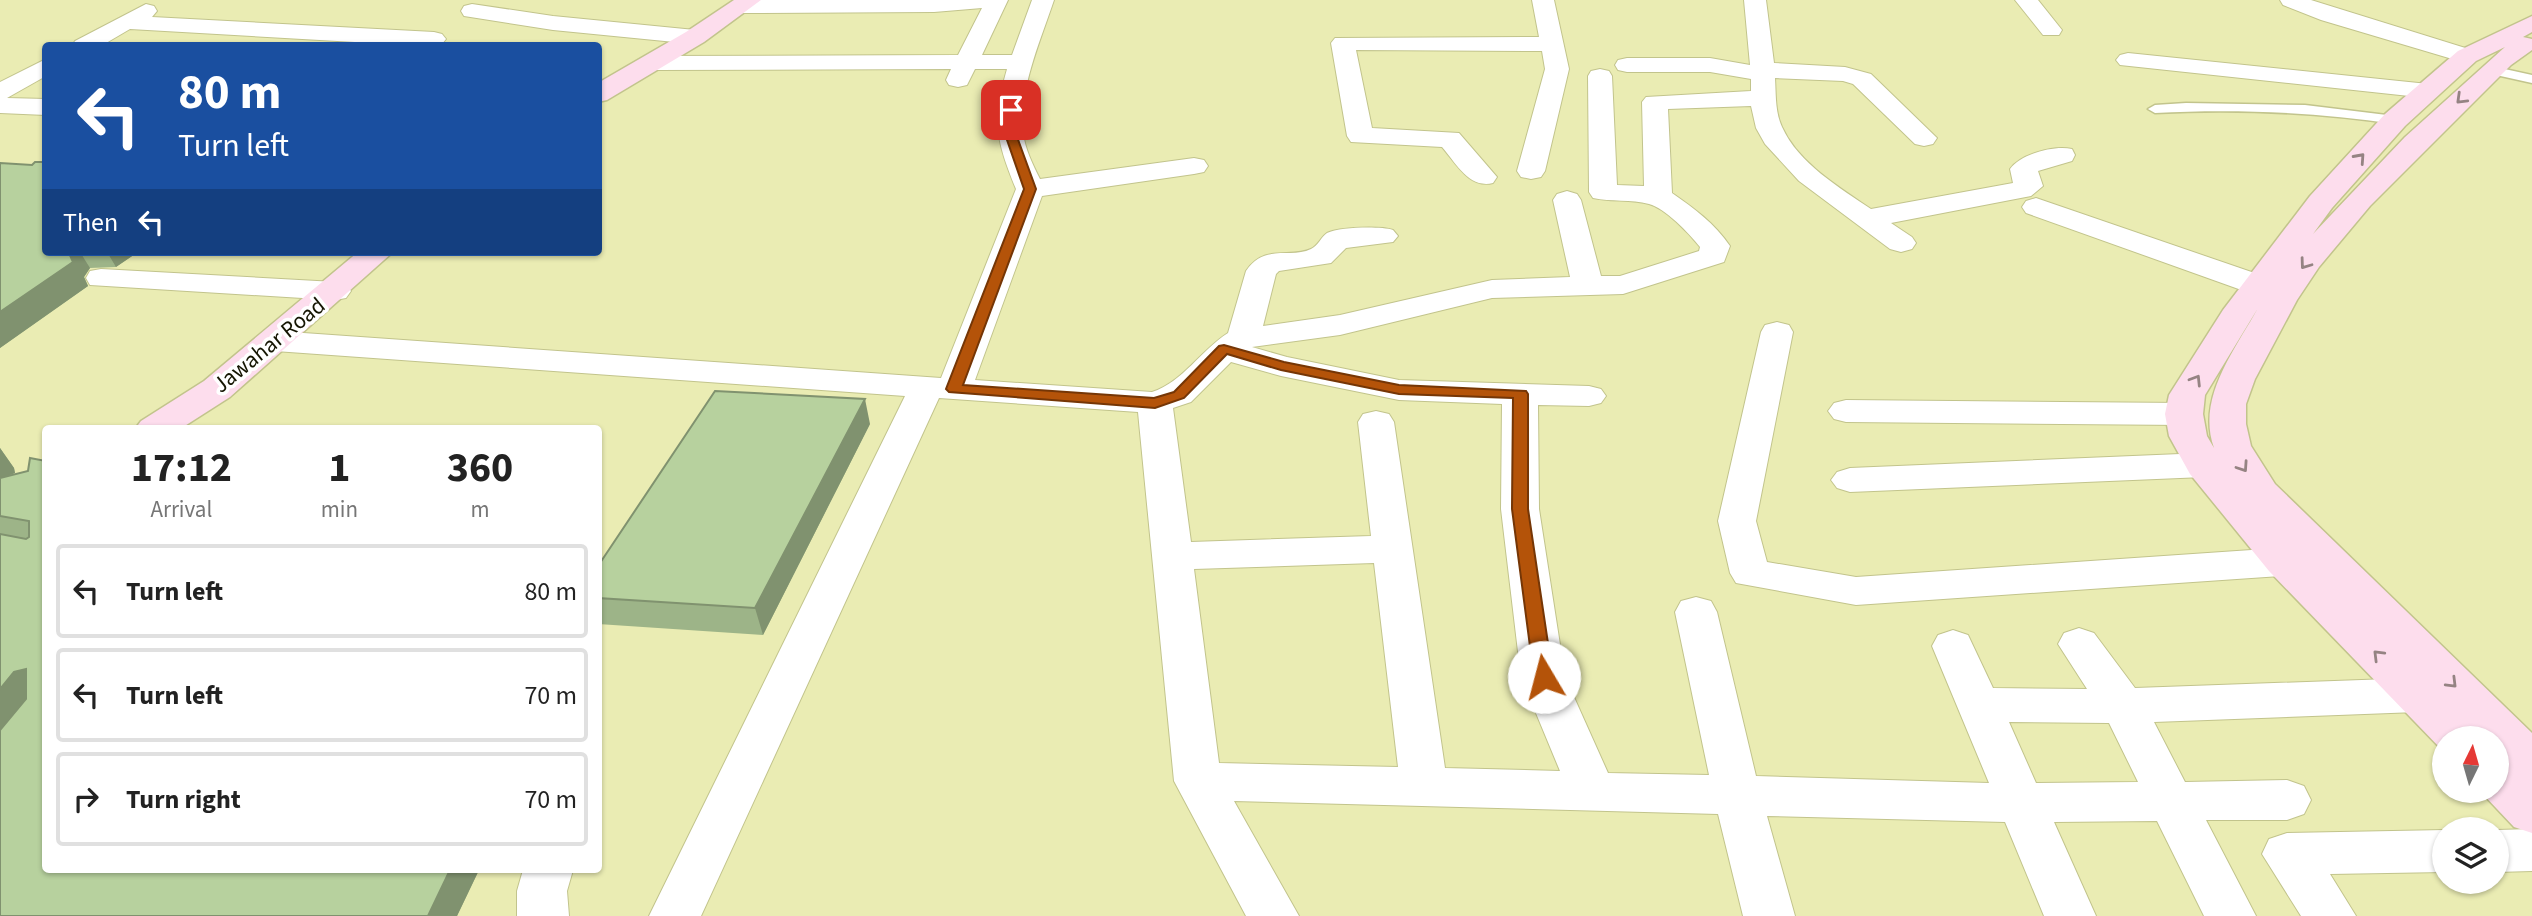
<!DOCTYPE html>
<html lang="en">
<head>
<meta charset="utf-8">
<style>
  :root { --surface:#fff; --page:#f6f6f6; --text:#222; --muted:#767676; --line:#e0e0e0 }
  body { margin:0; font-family:"Source Sans 3",sans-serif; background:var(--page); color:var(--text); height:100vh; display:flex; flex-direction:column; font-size:26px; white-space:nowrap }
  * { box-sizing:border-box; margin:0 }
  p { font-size:23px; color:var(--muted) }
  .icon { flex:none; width:38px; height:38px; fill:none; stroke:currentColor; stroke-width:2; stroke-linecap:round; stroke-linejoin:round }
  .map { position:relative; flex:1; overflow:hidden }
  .panel { position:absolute; left:42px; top:425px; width:560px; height:448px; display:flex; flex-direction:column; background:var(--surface); border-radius:7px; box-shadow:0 2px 5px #0004 }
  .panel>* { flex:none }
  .guide { position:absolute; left:42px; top:42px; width:560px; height:214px; border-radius:7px; box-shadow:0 2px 5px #0004; background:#1a4fa0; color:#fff; overflow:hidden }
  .needle { width:46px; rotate:5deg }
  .fabs { position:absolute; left:2432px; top:726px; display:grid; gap:14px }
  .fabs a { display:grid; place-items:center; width:77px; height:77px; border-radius:50%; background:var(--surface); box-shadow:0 2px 5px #0004; font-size:35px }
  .pin { position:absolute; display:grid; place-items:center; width:60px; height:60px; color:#fff; margin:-30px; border-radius:14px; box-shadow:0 4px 10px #0006 }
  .me { position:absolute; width:77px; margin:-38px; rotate:352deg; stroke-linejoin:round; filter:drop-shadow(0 0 5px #0008) }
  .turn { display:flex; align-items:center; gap:24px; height:147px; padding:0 21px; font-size:32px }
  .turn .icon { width:91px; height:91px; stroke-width:2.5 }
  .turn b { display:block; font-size:49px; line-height:60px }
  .then { display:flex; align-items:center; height:66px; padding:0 21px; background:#0003; gap:14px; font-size:26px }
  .eta { display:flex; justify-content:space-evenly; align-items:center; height:119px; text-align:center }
  .eta b { font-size:42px; font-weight:700; line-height:49px }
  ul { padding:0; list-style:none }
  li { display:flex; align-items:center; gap:21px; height:94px; margin:0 14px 10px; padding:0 7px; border:4px solid var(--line); border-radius:7px }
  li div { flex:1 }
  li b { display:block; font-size:26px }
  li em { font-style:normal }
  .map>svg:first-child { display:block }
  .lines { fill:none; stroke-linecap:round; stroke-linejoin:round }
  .lane-casing { stroke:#c2c48c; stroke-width:3 }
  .street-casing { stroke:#c2c48c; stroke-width:2 }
  .secondary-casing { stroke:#c2c48c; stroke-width:3 }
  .lane { fill:#fff; fill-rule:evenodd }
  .street { fill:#fff; fill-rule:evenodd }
  .secondary { fill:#fddded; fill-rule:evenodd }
  .wall { fill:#9db488 }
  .shaded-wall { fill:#80926f }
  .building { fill:#b7d19e; stroke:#80926f; stroke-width:2 }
  .oneway { stroke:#958383 }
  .route { fill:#b45309; stroke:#753606; stroke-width:2 }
  .labels { text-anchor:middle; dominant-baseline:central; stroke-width:7; stroke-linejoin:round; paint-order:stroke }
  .street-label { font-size:23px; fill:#151502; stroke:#fff }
</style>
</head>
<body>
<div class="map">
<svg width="2532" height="916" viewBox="0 0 2532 916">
  <rect width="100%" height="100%" fill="#eaecb3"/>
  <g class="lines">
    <defs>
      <path id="lane" d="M 2491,66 L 2532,75 L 2532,83 L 2487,73 L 2487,67 Z
        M 2186,103 L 2305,105 L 2395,116 L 2402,120 L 2395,124 C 2315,112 2236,109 2155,113 L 2148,109 L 2155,105 Z"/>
      <path id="street" d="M 738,0 L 1008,0 L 982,55 L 1012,55 L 1032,0 L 1054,0 C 1040,42 1019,88 1023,133 C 1025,149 1033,165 1040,179 L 1194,158 L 1204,160 L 1208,166 L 1204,172 L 1194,174 L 1042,196 L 975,380 L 1152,392 C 1183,382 1201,350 1228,333 L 1246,271 C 1265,243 1290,259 1311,249 C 1318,246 1321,237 1327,233 C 1340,227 1380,226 1393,230 L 1398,236 L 1393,242 L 1346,248 L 1331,263 L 1279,271 L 1276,274 L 1263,326 L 1340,315 L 1492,280 L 1570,277 L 1553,200 L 1557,194 L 1567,191 L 1577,194 L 1581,200 L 1601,276 L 1620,276 L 1699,251 L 1700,247 C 1689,233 1665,208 1649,204 C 1631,199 1611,202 1593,198 L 1589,192 L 1588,76 L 1591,71 L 1600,69 L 1609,71 L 1612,76 L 1617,185 L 1644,186 L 1642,102 L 1646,97 L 1751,91 L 1751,79 L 1710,72 L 1627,72 L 1618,70 L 1615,65 L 1618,60 L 1627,58 L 1710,58 L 1750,65 L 1744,0 L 1766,0 L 1774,63 L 1845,67 L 1871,74 L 1937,138 L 1933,144 L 1924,146 L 1915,144 L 1853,84 L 1843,81 L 1775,78 C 1776,94 1775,112 1782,127 C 1798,163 1840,188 1871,209 L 2013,183 L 2010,169 C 2021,154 2054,145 2072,149 L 2075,155 L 2072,161 L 2038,171 L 2043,186 L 2031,196 L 1891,223 L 1912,237 L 1916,243 L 1912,249 L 1901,252 L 1890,249 L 1799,181 L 1765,144 L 1756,128 L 1751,106 L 1668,109 L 1672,193 C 1695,209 1714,223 1730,246 L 1724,262 L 1623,294 L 1492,298 L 1340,335 L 1252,347 L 1287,357 L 1399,380 L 1589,386 L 1601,389 L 1606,396 L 1601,403 L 1589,406 L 1538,405 L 1539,509 L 1565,677 L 1608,773 L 1709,775 L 1675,612 L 1681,601 L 1696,597 L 1711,601 L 1717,612 L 1756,776 L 1989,783 L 1932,646 L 1938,635 L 1953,630 L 1968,635 L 1993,688 L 2087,689 L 2058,644 L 2064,633 L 2079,628 L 2094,633 L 2135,688 L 2417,678 L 2433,683 L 2439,695 L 2433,707 L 2417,712 L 2154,722 L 2185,782 L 2287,780 L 2304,786 L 2311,800 L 2304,814 L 2287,820 L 2206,820 L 2256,916 L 2204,916 L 2157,821 L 2054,822 L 2096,916 L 2044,916 L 2005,822 L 1767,816 L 1795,916 L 1743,916 L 1718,814 L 1234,801 L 1299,916 L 1246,916 L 1174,781 L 1138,412 L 939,398 L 701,916 L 649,916 L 905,396 L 275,351 L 263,348 L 259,341 L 263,334 L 275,331 L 941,378 L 1016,189 C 996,140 992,121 1007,69 L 975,69 L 967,85 L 958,87 L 949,85 L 946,80 L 951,69 L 652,70 L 644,68 L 640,63 L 644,58 L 652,56 L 958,55 L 982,8 L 934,12 L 741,13 L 733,11 L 730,6 ZM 1231,362 L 1281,376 L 1399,400 L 1502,404 L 1501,509 L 1521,677 L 1560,771 L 1445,768 L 1394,422 L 1389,414 L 1376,411 L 1363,414 L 1358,422 L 1371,536 L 1191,542 L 1173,408 L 1191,402 ZM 1374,563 L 1398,767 L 1219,763 L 1194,569 ZM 2009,722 L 2109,723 L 2138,782 L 2036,783 Z
        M 1532,0 L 1554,0 L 1569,69 L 1545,171 L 1541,177 L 1531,179 L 1521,177 L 1517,171 L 1545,69 L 1542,51 L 1356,50 L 1372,128 L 1459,133 L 1497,177 L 1493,183 C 1469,189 1456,163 1442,147 L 1351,142 L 1347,136 L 1331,43 L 1335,38 L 1539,37 Z
        M 2015,0 L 2038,0 L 2062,30 L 2059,35 L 2043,35 Z
        M 2280,0 L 2311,0 L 2475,51 L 2479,56 L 2475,61 L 2459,61 L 2321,20 L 2283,5 Z
        M 146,4 L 154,6 L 157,11 L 152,17 L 434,32 L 442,34 L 446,39 L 442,44 L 425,46 L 130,29 L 101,46 L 72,46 L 75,41 Z
        M 472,4 L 553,16 L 695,30 L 703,32 L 707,37 L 703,42 L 695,44 L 553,30 L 464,16 L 461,11 L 464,6 Z
        M 2128,53 L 2428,84 L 2437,86 L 2440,91 L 2437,96 L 2428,98 L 2120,65 L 2116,60 L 2120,55 Z
        M 46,59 L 46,76 L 7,98 L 46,99 L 46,115 L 0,113 L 0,82 Z
        M 2036,198 L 2269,278 L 2274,285 L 2269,292 L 2258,294 L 2247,292 L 2026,213 L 2022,207 L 2026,201 Z
        M 101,269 L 335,282 L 346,284 L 351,291 L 346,298 L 335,300 L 90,285 L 86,278 L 90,271 Z
        M 1777,322 L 1789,325 L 1793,332 L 1756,521 L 1767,562 L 1856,577 L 2311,546 L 2325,550 L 2331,560 L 2325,570 L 2311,574 L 1856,605 L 1736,583 L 1730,573 L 1718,521 L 1761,332 L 1765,325 Z
        M 1846,400 L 2184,403 L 2196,406 L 2202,414 L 2196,422 L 2184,425 L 1846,422 L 1834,419 L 1828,411 L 1834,403 Z
        M 2204,453 L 2217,457 L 2222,465 L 2217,473 L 2204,477 L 1850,492 L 1837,488 L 1831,480 L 1837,472 L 1850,468 Z
        M 2532,829 L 2532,871 L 2497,872 L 2497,830 Z
        M 2445,830 L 2445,872 L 2330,874 L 2356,916 L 2301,916 L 2262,854 L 2269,839 L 2287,833 Z
        M 523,870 L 573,870 L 567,891 L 569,916 L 517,916 L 517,891 Z"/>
      <path id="secondary" d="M 734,0 L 761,0 L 704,42 L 607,100 L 598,102 L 598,83 L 686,32 Z
        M 2532,16 L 2532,32 L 2523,37 L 2532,39 L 2532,50 L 2511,65 L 2370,206 L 2319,267 L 2297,300 L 2255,379 L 2246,404 L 2246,424 L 2251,446 L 2275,484 L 2532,733 L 2532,833 L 2514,827 L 2480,791 L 2497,791 L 2497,738 L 2445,738 L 2443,751 L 2269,571 L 2190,474 L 2169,436 L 2165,414 L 2169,395 L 2223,310 L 2310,196 L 2385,114 L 2458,51 ZM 2505,47 L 2405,137 L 2313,234 L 2332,208 L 2405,126 L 2476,61 ZM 2258,308 C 2235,350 2196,398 2214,448 L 2207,436 L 2203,414 L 2205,395 Z
        M 358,252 L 393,252 L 230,397 L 180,429 L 135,429 L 141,421 L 204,381 Z"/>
    </defs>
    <use href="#lane" class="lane-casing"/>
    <use href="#street" class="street-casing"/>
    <use href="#secondary" class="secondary-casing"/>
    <use href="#lane" class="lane"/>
    <use href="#street" class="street"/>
    <use href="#secondary" class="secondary"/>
  </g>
  <path class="wall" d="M 35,162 L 46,162 L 46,252 L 138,252 L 116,267 L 90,268 L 84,277 L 88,286 L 0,348 L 0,163 L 32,165 Z
    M 870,424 L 763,635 L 598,624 L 598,566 Z
    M 0,448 L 14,468 L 15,473 L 4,477 L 479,870 L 457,916 L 0,916 Z"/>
  <path class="shaded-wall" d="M 70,252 L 80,252 L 90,268 L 84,277 L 88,286 L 0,348 L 0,312 Z
    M 107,252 L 138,252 L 116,267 Z
    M 865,399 L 870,424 L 763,635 L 755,608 Z
    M 0,448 L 14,468 L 15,473 L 0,479 Z
    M 26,669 L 36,699 L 0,743 L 0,689 L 14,672 Z
    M 450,870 L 479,870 L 457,916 L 428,916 Z"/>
  <path class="building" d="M 35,162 L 46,162 L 46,252 L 70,252 L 69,253 L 73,262 L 0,312 L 0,163 L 32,165 Z
    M 715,391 L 865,399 L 755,608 L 598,598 L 598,566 Z
    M 30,458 L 46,461 L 46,870 L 450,870 L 428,916 L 0,916 L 0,730 L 26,699 L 26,669 L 14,672 L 0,689 L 0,534 L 26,539 L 29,537 L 29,521 L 0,516 L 0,478 L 28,471 Z"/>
  <defs><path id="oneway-chevron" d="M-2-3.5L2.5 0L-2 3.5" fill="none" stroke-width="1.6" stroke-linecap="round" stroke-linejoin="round" transform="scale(1.75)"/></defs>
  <g class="oneway">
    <use href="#oneway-chevron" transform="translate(2461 99) rotate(136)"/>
    <use href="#oneway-chevron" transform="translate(2360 158) rotate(-48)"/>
    <use href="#oneway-chevron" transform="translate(2305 264) rotate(126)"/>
    <use href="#oneway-chevron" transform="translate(2196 380) rotate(-58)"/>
    <use href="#oneway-chevron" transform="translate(2243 467) rotate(56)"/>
    <use href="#oneway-chevron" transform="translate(2378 655) rotate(-135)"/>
    <use href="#oneway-chevron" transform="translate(2452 683) rotate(45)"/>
  </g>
  <path class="route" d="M 1011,106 L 1016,110 L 1016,134 L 1036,189 L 963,385 L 1154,398 L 1174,392 L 1219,346 L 1224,345 L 1284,362 L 1399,385 L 1526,391 L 1528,394 L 1528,509 L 1553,677 L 1550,682 L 1537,682 L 1534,677 L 1512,509 L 1513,398 L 1399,394 L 1281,370 L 1227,354 L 1184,398 L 1155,408 L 949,392 L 946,389 L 1024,189 L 1005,134 L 1005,110 Z"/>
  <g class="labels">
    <g class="street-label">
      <text transform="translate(269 345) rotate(-39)">Jawahar Road</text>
    </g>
  </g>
</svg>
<div class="fabs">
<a><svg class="needle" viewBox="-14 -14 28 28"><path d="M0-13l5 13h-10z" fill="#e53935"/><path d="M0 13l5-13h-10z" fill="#767676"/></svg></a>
<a><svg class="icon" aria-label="layers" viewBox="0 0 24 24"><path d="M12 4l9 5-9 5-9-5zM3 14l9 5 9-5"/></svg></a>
</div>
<div class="pin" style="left:1011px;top:110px;background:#d93025"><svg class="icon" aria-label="arrive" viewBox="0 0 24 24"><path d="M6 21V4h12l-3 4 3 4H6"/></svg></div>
<svg class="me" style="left:1544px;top:677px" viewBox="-20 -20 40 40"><circle r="19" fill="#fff"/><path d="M0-13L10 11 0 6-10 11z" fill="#b45309"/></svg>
<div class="guide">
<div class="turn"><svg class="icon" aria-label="left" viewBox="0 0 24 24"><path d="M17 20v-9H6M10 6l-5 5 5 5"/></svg><div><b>80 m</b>Turn left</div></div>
<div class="then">Then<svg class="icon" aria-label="left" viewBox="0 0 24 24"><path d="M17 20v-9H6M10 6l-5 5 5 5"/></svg></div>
</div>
<section class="panel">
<div class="eta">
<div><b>17:12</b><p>Arrival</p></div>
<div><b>1</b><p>min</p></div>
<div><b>360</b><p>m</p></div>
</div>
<ul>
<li><svg class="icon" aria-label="left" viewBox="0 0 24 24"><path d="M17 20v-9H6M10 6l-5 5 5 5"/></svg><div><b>Turn left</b></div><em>80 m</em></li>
<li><svg class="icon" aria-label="left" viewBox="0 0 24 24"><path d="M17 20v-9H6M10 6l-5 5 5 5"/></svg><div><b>Turn left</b></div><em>70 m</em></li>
<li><svg class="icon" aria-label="right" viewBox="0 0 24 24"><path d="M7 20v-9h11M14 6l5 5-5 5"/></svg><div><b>Turn right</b></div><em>70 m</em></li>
</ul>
</section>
</div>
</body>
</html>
